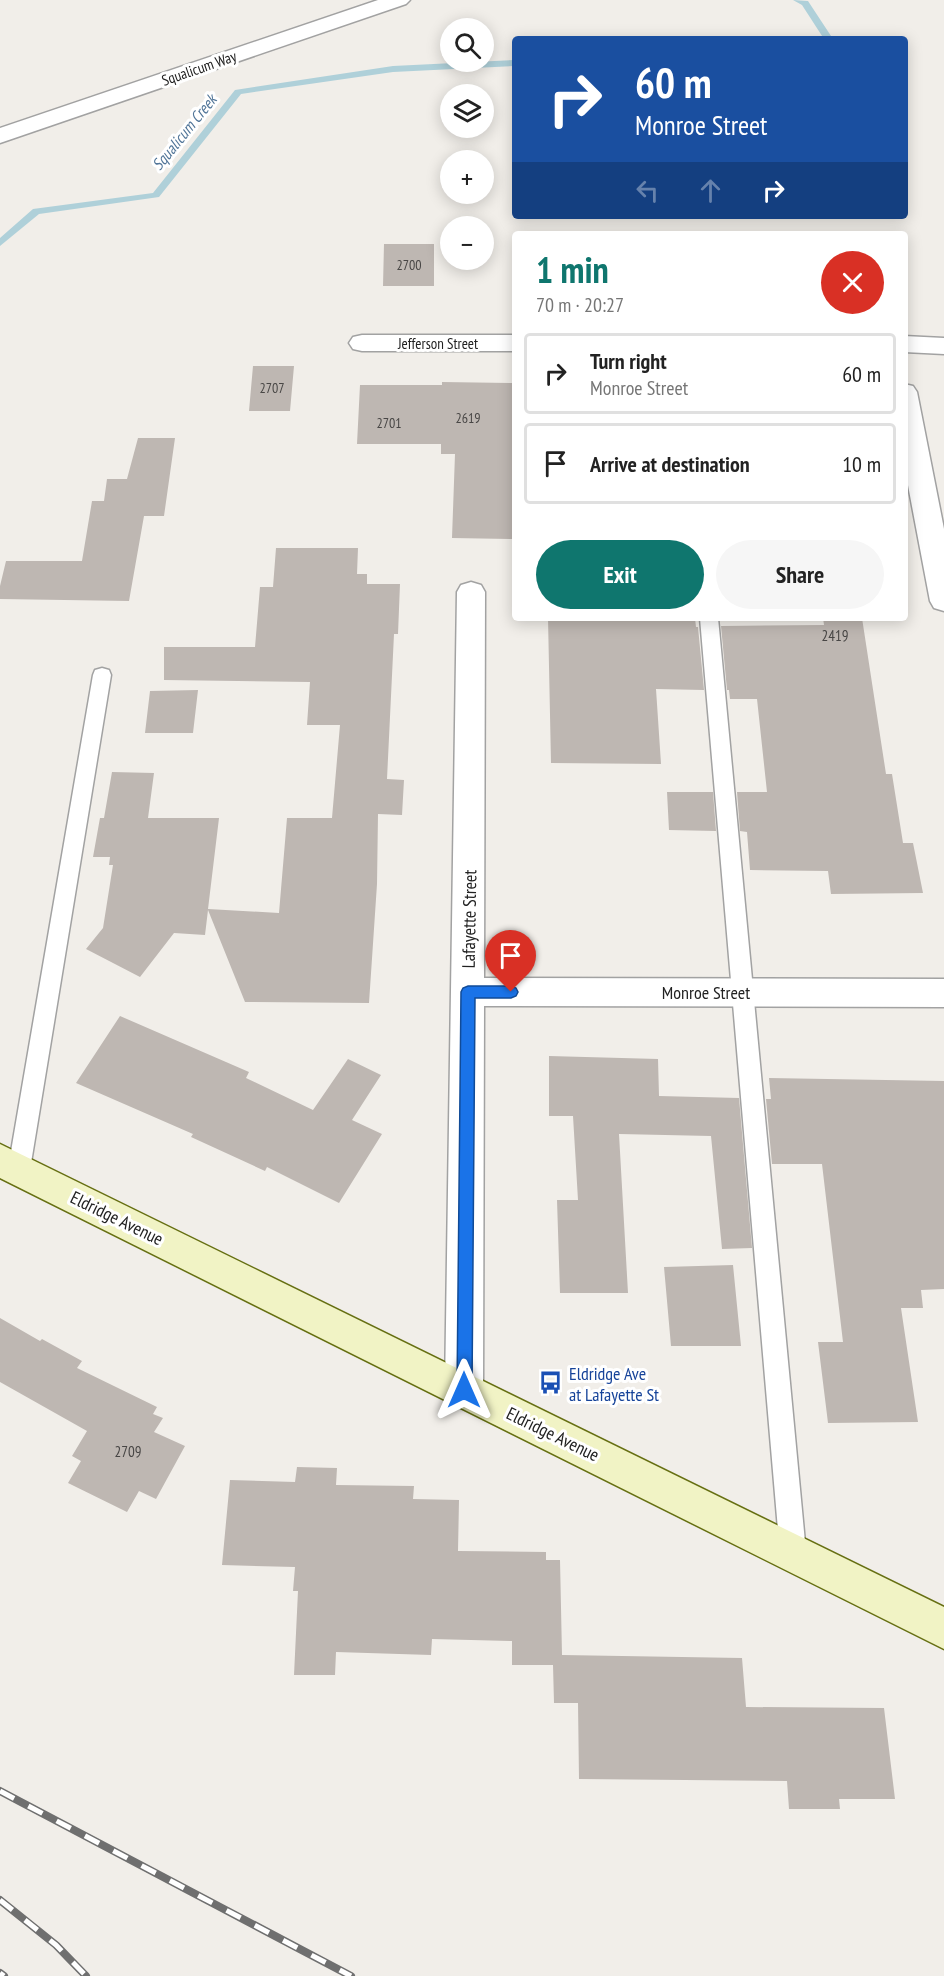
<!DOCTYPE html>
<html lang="en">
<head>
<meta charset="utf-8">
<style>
  :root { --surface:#fff; --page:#f6f6f6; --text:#222; --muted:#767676; --line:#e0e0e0; --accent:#0f766e }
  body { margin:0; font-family:"PT Sans Narrow",sans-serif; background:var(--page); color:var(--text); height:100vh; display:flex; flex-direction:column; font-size:22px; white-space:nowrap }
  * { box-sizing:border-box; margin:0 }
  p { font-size:20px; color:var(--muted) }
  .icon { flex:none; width:33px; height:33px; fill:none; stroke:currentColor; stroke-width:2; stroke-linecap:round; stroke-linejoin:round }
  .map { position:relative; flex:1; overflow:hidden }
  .details { position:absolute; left:512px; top:231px; width:396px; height:390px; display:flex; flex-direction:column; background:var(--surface); border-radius:6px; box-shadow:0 3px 15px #0003 }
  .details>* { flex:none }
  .top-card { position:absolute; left:512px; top:36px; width:396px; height:183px; border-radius:6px; box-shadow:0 3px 15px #0003; background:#1a4fa0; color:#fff; overflow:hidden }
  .tools { position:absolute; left:440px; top:18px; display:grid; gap:12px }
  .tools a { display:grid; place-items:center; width:54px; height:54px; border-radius:50%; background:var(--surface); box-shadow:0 3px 15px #0003; font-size:30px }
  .pin { position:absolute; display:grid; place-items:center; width:51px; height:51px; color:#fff; margin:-62px -26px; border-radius:50% 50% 50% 0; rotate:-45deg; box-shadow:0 0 6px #0007 }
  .pin .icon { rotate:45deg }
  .me { position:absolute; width:66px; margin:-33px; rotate:0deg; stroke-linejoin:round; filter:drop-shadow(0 0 4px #0008) }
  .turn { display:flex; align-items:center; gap:21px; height:126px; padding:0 24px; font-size:27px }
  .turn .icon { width:78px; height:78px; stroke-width:2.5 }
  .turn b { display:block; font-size:42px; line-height:51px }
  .lanes { display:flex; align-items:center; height:57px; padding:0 24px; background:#0003; justify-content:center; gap:30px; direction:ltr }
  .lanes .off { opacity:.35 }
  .round { display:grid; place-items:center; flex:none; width:63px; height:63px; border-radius:32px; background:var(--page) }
  .head { display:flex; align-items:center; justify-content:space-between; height:102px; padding:0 24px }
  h1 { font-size:36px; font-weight:800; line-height:45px; color:var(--accent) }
  .action { display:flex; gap:12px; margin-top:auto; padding:12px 24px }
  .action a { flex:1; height:69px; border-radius:36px; background:var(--accent); color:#fff; font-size:24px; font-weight:800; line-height:69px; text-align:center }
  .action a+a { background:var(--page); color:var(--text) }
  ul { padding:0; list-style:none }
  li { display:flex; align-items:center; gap:18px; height:81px; margin:0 12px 9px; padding:0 12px; border:3px solid var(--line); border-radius:6px }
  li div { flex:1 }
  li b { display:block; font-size:22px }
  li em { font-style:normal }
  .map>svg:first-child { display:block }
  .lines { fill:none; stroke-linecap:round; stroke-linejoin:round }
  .stream { fill:#afd0d9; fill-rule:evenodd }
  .building { fill:#beb7b2 }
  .service-casing { stroke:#a2a2a2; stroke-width:3 }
  .minor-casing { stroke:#a2a2a2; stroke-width:3 }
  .tertiary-casing { stroke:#a2a2a2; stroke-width:3 }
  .secondary-casing { stroke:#666f12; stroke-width:3 }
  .service { fill:#fff; fill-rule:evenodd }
  .minor { fill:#fff; fill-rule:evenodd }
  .tertiary { fill:#fff; fill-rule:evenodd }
  .secondary { fill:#f1f3c5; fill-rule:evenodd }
  .rail-casing { stroke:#6f6f6f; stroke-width:8 }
  .rail { stroke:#fff; stroke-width:5; stroke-dasharray:16; stroke-linecap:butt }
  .route { fill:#1a73e8; stroke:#114b97; stroke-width:1.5 }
  .labels { text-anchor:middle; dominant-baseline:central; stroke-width:6; stroke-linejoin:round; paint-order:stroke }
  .far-number-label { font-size:14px; fill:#484645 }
  .far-street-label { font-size:15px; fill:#212121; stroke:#fff }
  .number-label { font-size:15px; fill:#484645 }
  .far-water-label { font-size:16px; font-style:italic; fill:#517598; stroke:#fff }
  .street-label { font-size:18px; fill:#212121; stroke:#fff }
  .transit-label { font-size:18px; fill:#164399; stroke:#fff; text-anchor:start }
</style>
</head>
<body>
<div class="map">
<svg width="944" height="1976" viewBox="0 0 944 1976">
  <rect width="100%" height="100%" fill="#f1eee9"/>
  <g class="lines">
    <path class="stream" d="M 793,0 L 808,1 L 833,39 L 824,39 L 802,5 Z
      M 514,60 L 514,66 L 393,72 L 241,94 L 159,197 L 39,214 L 0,246 L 0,238 L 33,209 L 153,193 L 235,90 L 393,66 Z"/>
  </g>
  <path class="building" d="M 384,244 L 434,244 L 434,286 L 383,286 Z
    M 253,366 L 294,366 L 290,411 L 249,411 Z
    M 442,382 L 514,383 L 514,539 L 452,538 L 455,454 L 441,454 L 441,444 L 357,444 L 360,385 L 442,385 Z
    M 138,438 L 175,438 L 164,516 L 144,516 L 129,601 L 0,599 L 0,586 L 6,561 L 82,561 L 92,501 L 104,501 L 107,479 L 127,479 Z
    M 276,548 L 358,548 L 357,574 L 367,574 L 367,584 L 400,584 L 398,634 L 394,634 L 387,779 L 404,780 L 402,815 L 378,814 L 377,884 L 369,1003 L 245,1002 L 208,910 L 205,935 L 174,933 L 140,977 L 86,949 L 103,928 L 113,865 L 109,865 L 110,857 L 93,857 L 100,818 L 104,818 L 112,772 L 154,773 L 148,818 L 219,818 L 208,909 L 279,913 L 287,818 L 332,818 L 340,725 L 307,725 L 310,682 L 164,680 L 164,647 L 255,647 L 260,587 L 273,587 Z
    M 548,618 L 695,618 L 696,627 L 698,627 L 704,690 L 656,689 L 661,764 L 551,763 Z
    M 823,618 L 862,618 L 886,774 L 892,774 L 903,843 L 913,843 L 923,893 L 831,894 L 828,871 L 750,870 L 747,832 L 740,831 L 737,792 L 767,792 L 757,699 L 730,699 L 729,690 L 727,690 L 721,626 L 824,625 Z
    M 198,690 L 193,733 L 145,733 L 150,691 Z
    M 667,792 L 713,792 L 716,831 L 669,830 Z
    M 120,1016 L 249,1072 L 246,1078 L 313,1110 L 348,1059 L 381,1075 L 352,1120 L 382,1134 L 339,1203 L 267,1167 L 265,1171 L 191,1137 L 193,1134 L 76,1083 Z
    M 549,1056 L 658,1059 L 659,1096 L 739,1098 L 752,1248 L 722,1249 L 711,1136 L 619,1134 L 628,1293 L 560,1293 L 557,1200 L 578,1200 L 573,1116 L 549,1116 Z
    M 769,1078 L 944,1081 L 944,1289 L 921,1290 L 923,1308 L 901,1308 L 918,1422 L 828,1423 L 818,1342 L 843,1342 L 822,1164 L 772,1164 L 766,1099 L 771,1099 Z
    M 733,1265 L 741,1346 L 671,1346 L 664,1267 Z
    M 0,1318 L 40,1341 L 42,1339 L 82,1361 L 77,1368 L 157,1407 L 153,1414 L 163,1418 L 154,1432 L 185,1446 L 156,1499 L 139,1491 L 127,1512 L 68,1483 L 81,1461 L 72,1456 L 87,1431 L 0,1382 Z
    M 297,1467 L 337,1468 L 336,1485 L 414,1486 L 413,1499 L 459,1500 L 458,1551 L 546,1552 L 546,1560 L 560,1560 L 562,1655 L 742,1658 L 746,1707 L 884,1708 L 895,1799 L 839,1799 L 840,1809 L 789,1809 L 787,1781 L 579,1779 L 578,1703 L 554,1703 L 553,1665 L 512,1665 L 512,1641 L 432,1639 L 431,1655 L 336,1652 L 335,1675 L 294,1675 L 298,1591 L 293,1591 L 295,1567 L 222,1565 L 230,1480 L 295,1482 Z"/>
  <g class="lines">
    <defs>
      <path id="service" d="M 700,618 L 718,618 L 806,1553 L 802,1562 L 793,1566 L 784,1562 L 780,1553 Z
        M 102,668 L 109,670 L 111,675 L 30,1169 L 27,1176 L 19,1179 L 11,1176 L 8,1169 L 93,675 L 95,670 Z"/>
      <path id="minor" d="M 362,335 L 514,335 L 514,351 L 362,351 L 353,349 L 349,343 L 353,337 Z
        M 904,336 L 944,338 L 944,354 L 904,352 Z
        M 904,384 L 913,386 L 917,392 L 944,529 L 944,611 L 934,608 L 930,601 L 904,464 Z
        M 471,582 L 481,585 L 485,592 L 484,978 L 944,979 L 944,1007 L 484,1006 L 483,1390 L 477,1403 L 464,1409 L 451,1403 L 445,1390 L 457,592 L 461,585 Z"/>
      <path id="tertiary" d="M 378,0 L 410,0 L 406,4 L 0,143 L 0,128 Z"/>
      <path id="secondary" d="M 0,1144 L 944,1607 L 944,1649 L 0,1178 Z"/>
    </defs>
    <use href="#service" class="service-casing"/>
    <use href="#minor" class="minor-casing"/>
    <use href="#tertiary" class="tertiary-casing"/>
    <use href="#secondary" class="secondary-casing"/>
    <use href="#service" class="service"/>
    <use href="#minor" class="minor"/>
    <use href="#tertiary" class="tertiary"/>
    <use href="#secondary" class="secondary"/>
    <defs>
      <path id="rail" d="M 0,1791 L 351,1976
        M 0,1900 L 56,1945 L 86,1976
        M 0,1973 L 4,1976"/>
    </defs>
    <use href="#rail" class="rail-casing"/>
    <use href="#rail" class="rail"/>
  </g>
  <path class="route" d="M 468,986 L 511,986 L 516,988 L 518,992 L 516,996 L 511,998 L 475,998 L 472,1390 L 470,1396 L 464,1398 L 459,1396 L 457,1390 L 461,992 L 463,988 Z"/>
  <defs>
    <symbol id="bus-bare" viewBox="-9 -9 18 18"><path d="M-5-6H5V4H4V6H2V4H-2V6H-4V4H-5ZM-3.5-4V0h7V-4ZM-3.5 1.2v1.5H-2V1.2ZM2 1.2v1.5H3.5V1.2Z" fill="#1a4fb4" stroke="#fff" stroke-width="2.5" paint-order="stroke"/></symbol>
  </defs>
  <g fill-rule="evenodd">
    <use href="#bus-bare" x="534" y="1366" width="33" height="33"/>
  </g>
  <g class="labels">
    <g class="far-number-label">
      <text x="409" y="265">2700</text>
      <text x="272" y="388">2707</text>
      <text x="468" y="418">2619</text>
      <text x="389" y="423">2701</text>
    </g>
    <g class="far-street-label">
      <text transform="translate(199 68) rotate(-19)">Squalicum Way</text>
      <text x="438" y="343">Jefferson Street</text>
    </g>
    <g class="number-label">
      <text x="835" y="635">2419</text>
      <text x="128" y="1451">2709</text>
    </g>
    <g class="far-water-label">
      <text transform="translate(184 132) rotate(-51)">Squalicum Creek</text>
    </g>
    <g class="street-label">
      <text transform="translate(469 919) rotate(-89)">Lafayette Street</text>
      <text x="706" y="992">Monroe Street</text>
      <text transform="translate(117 1218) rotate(26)">Eldridge Avenue</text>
      <text transform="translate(553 1434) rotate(26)">Eldridge Avenue</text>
    </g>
    <g class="transit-label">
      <text x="569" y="1373">Eldridge Ave<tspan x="569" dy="21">at Lafayette St</tspan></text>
    </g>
  </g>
</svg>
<div class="tools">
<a><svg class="icon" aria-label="search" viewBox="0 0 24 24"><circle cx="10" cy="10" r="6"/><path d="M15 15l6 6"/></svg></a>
<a><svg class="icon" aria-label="layers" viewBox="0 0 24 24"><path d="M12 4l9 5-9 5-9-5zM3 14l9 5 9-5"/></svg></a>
<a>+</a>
<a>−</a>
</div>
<div class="pin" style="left:511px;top:992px;background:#d93025"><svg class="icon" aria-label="arrive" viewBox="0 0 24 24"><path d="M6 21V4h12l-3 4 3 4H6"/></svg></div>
<svg class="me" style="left:464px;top:1390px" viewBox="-20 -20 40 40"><path d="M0-17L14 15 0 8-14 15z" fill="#1a73e8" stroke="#fff" stroke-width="4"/></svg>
<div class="top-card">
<div class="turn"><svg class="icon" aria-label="right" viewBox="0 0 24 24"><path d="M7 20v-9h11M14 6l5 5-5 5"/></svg><div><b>60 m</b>Monroe Street</div></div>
<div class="lanes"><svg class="icon off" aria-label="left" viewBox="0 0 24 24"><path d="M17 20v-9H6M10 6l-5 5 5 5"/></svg><svg class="icon off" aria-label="ahead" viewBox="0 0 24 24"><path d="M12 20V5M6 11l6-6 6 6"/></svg><svg class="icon" aria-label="right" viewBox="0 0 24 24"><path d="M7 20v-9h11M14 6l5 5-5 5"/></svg></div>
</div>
<section class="details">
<div class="head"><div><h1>1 min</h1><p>70 m · 20:27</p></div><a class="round" style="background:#d93025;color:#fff"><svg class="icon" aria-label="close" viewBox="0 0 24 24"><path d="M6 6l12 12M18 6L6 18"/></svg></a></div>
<ul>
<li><svg class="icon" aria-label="right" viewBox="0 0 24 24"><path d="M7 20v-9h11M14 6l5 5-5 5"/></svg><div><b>Turn right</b><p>Monroe Street</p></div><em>60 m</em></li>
<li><svg class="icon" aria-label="arrive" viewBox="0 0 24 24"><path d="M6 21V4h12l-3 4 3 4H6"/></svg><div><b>Arrive at destination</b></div><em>10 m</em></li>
</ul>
<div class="action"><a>Exit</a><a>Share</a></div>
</section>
</div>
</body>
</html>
